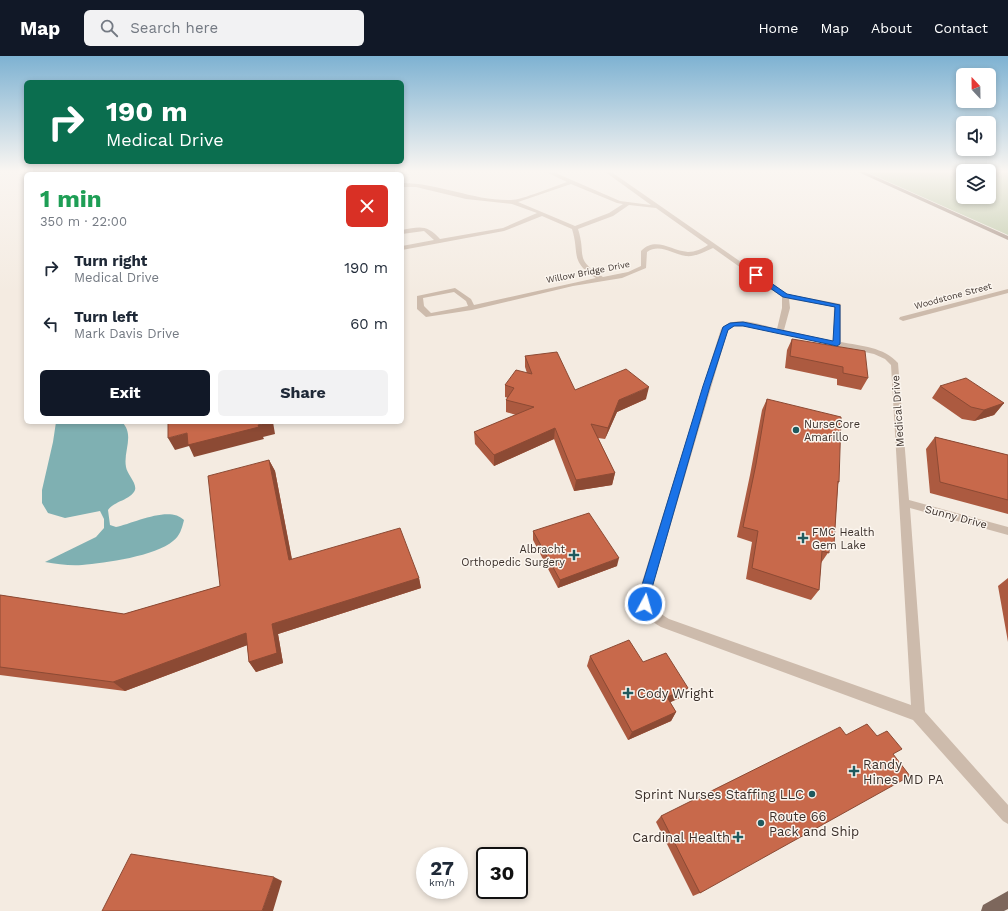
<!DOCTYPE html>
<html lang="en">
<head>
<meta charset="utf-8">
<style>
  :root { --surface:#fff; --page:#f2f2f3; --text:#1f2937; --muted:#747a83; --accent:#111827 }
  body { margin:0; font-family:"Work Sans",sans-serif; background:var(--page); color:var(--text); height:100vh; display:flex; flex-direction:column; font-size:15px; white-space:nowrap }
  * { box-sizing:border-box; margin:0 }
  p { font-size:13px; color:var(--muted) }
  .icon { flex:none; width:22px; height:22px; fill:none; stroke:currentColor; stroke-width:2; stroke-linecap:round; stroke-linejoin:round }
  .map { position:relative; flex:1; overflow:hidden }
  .side { position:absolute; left:24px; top:116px; width:380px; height:252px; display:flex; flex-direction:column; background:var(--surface); border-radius:6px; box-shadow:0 2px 6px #0003 }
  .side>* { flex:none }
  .hud { position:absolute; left:24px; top:24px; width:380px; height:84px; border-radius:6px; box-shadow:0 2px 6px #0003; background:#0b6e4f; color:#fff; overflow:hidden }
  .needle { width:26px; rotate:338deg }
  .fabs { position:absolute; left:956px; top:12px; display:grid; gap:8px }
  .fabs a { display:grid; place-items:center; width:40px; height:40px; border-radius:6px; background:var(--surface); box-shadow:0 2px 6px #0003; font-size:20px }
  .speed { position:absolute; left:416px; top:791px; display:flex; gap:8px; font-size:20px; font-weight:700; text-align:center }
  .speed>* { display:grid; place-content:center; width:52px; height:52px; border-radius:50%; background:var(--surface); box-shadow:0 2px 6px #0003; line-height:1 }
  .speed small { font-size:10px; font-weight:400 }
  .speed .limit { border:2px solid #111; border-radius:6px; background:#fff; color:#111 }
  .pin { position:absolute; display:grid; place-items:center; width:34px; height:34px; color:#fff; margin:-17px; border-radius:8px; box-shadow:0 2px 6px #0006 }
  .me { position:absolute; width:44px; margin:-22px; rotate:6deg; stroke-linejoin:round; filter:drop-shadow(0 0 3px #0008) }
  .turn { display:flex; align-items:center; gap:14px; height:84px; padding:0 16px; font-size:18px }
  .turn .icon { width:52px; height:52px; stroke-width:2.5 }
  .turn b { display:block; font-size:28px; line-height:34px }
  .round { display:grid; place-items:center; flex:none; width:42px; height:42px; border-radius:6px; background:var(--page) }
  .head { display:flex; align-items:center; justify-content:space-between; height:68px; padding:0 16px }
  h1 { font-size:24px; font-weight:700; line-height:30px; color:#1e9e55 }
  .primary-button { display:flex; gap:8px; margin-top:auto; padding:8px 16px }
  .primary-button a { flex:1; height:46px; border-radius:6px; background:var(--accent); color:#fff; font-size:16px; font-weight:700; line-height:46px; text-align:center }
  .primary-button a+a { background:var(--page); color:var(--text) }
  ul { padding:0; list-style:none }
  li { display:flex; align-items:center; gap:12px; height:56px; padding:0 16px }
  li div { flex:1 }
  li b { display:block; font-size:15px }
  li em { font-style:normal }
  header { display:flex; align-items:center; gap:24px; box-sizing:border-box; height:56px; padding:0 20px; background:var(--accent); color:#fff }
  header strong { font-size:19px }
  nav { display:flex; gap:22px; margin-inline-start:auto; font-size:14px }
  .search { width:280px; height:36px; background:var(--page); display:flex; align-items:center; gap:10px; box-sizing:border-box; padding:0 14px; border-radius:6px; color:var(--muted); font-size:15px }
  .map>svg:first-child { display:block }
  .green { fill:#b8c4a0 }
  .water { fill:#7fb0b2 }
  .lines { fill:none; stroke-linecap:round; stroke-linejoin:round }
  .street { fill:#cdbbac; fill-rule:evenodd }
  .secondary { fill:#a18a7d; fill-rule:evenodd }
  .primary { fill:#7d675c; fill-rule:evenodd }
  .wall { fill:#ac5a40 }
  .shaded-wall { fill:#8c4a34 }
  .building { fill:#c8694b; stroke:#8c4a34 }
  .route { fill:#1a73e8; stroke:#114b97 }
  .poi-dot { fill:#1f5a5e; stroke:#fbf5ee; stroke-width:1.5 }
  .labels { text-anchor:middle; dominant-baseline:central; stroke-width:3; stroke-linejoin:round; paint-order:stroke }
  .far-street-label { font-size:9px; fill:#3b302b; stroke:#fbf5ee }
  .street-label { font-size:11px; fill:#3b302b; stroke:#fbf5ee }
  .poi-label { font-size:11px; fill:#3b302b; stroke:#fbf5ee; text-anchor:start }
  .near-poi-label { font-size:13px; fill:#3b302b; stroke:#fbf5ee; text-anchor:start }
</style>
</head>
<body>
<header>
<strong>Map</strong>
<div class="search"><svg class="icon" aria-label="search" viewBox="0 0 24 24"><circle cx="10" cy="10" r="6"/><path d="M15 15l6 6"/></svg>Search here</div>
<nav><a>Home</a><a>Map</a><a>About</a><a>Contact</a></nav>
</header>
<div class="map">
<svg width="1008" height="855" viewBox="0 0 1008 855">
  <rect width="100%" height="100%" fill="#f4ebe1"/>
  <path class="green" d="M 864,115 L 963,115 L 963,141 L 989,141 L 989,115 L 1008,115 L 1008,179 Z"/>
  <path class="water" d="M 56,366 L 122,366 C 135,379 123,395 126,411 C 127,418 137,427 135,434 C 131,444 114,445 108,454 L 110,469 L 116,471 C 134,467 170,449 184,464 C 182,472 180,480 173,485 C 156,500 105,507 82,509 C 70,510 57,508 45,506 L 96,481 L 104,472 L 104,463 L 100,455 L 65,462 L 48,457 L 42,447 L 42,434 L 53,386 Z"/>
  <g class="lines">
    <path class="street" d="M 364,115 L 369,115 L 372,118 L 366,118 Z
      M 544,115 L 551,115 L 620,145 L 651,149 L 604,115 L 610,115 L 787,238 L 841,248 L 841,286 C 861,290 884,291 898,307 L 909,444 L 1008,471 L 1008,479 L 910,452 L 925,656 L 1008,749 L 1008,768 L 1003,765 L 913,664 L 661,571 C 648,564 641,554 638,539 L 721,273 C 734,258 761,269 777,273 L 782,252 L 782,241 L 713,192 C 704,196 695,201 686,200 C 672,198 660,187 647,196 L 646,212 L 622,222 L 573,230 L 472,254 L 426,261 L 417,253 L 417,240 L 455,232 L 471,243 L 474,249 L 596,222 C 569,205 580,198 572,173 L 542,160 L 504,175 L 402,194 L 402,190 L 434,184 L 424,175 L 402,178 L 402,174 C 419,171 427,168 440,183 L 503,172 L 537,157 L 512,148 L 466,143 L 416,131 L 402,131 L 402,127 C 439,127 474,145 511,144 C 522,144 555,130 567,126 ZM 571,128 L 617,147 L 623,148 L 609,157 L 575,170 L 518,146 ZM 629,149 L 656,152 L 708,189 C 702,193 695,196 688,196 C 671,195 656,180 641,195 L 641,210 L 628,216 L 603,221 C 573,202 587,201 578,173 L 613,160 ZM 454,236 L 466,245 L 468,250 L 431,257 L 424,250 L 423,242 ZM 789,243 L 834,251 L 833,285 L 784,274 L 790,252 ZM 735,270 L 743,270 L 874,298 L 885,303 L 891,309 L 911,649 L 669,563 C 659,557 652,551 650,539 L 728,274 Z
      M 1008,233 L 1008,237 L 903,265 L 899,263 L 900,261 Z"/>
    <path class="secondary" d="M 856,115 L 863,115 L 1008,180 L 1008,184 Z"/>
    <path class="primary" d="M 1008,835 L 1008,853 L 1004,855 L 981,855 L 983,849 Z"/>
  </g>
  <path class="wall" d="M 792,283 L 868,322 L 861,334 L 837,329 L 837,323 L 785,312 L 787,294 Z
    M 525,300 L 575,334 L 646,343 L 617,356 L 605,383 L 598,382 L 615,417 L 612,429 L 574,435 L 554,383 L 494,410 L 475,388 L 474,376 L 516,359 L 506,356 L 506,344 L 508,342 L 505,341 L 505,329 L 527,317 L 525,311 Z
    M 940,330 L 1004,347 L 994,359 L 974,365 L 962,363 L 932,342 Z
    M 767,343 L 839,426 L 838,428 L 834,488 L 821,507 L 819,534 L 811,544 L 746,523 L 752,486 L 737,481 L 750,419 L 762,354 Z
    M 935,381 L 1008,399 L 1008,458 L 930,437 L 926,393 Z
    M 269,404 L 275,415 L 292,503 L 419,522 L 421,532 L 278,578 L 283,607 L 256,616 L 249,606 L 247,589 L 125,635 L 0,619 L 0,539 L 124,558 L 220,530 Z
    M 533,475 L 617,510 L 558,532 L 533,484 Z
    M 1008,522 L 1008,586 L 998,530 Z
    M 590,600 L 643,606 L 682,641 L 670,646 L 676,656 L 671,665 L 628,684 L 587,610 Z
    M 846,679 L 893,698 L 700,837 L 693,840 L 656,766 L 661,760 Z"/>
  <path class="shaded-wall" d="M 649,331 L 646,343 L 617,356 L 605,383 L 608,372 L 619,344 Z
    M 1004,347 L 994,359 L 974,365 L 984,354 Z
    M 270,366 L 273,366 L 275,378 L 263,381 L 264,383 L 194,401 L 189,390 L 175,394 L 168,382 L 187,377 L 258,369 Z
    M 555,372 L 554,383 L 494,410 L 494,399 Z
    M 269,404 L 275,415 L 294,515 L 289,504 Z
    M 615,417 L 612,429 L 574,435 L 576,424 Z
    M 619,502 L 617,510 L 558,532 L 560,524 Z
    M 419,522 L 421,532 L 278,578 L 283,607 L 256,616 L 249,606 L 272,568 Z
    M 246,577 L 253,587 L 125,635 L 113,626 Z
    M 688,632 L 682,641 L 662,650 L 667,641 Z
    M 676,656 L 671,665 L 628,684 L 632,676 Z
    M 274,821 L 282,825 L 273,855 L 262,855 Z"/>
  <path class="building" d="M 792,283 L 865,295 L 868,322 L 843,317 L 843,311 L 790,300 Z
    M 557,296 L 575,334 L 626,313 L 649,331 L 619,344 L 608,372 L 591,368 L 615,417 L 576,424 L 555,372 L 494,399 L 474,376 L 534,351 L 506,344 L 514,332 L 505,329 L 516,314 L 532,318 L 525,300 Z
    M 966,322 L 1004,347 L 984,354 L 971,351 L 940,330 Z
    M 767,343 L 841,361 L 839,426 L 838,425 L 834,488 L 829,487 L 829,497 L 822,495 L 819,534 L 752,512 L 758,475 L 743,471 L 756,408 Z
    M 168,366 L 270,366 L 258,369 L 259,371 L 188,389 L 187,377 L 168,382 Z
    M 935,381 L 1008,399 L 1008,444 L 940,426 Z
    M 269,404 L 289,504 L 400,472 L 419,522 L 272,568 L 277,597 L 249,606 L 246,577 L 113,626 L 0,611 L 0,539 L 124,558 L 220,530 L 208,420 Z
    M 589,457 L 619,502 L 560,524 L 533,475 Z
    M 629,584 L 643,606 L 666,597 L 688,632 L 667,641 L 676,656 L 632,676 L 590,600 Z
    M 867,668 L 877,680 L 887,675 L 902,693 L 893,698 L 910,720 L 700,837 L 661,760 L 840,671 L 846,679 Z
    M 131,798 L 274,821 L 262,855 L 102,855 Z"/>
  <linearGradient id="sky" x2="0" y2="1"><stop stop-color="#7eb2d2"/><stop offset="0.49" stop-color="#faf6f2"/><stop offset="1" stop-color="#faf6f2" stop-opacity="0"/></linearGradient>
  <rect width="1008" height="235" fill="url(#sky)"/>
  <path class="route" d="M 754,218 L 758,218 L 787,238 L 840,249 L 840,288 L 837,290 L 743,270 L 734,270 L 728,274 L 710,330 L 650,539 L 651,548 L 649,552 L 645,553 L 642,552 L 639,539 L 703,330 L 723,271 L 730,267 L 743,266 L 833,285 L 835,251 L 783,241 L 754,221 Z"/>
  <g class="poi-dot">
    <circle cx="796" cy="374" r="4"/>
    <path d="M801 476h4v4h4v4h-4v4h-4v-4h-4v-4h4z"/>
    <path d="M572 493h4v4h4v4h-4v4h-4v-4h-4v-4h4z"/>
    <path d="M626 631h4v4h4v4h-4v4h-4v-4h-4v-4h4z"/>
    <path d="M852 709h4v4h4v4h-4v4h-4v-4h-4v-4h4z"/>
    <circle cx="812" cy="738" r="4"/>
    <circle cx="761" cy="767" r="4"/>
    <path d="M736 775h4v4h4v4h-4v4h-4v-4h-4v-4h4z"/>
  </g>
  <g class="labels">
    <g class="far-street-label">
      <text transform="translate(588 216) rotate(-11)">Willow Bridge Drive</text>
      <text transform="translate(953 240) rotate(-15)">Woodstone Street</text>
    </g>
    <g class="street-label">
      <text transform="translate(898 355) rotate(-94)">Medical Drive</text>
      <text transform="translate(956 461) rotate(15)">Sunny Drive</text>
    </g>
    <g class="poi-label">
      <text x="804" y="368">NurseCore<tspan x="804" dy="13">Amarillo</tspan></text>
      <text x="812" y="476">FMC Health<tspan x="812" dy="13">Gem Lake</tspan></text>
      <text x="565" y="493" text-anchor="end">Albracht<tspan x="565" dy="13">Orthopedic Surgery</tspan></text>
    </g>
    <g class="near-poi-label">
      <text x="637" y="637">Cody Wright</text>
      <text x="863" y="708">Randy<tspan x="863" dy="15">Hines MD PA</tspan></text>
      <text x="804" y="738" text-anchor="end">Sprint Nurses Staffing LLC</text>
      <text x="769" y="760">Route 66<tspan x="769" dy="15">Pack and Ship</tspan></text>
      <text x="730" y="781" text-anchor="end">Cardinal Health</text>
    </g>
  </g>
</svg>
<div class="fabs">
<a><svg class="needle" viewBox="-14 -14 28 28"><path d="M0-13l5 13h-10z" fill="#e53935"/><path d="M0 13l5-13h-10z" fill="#747a83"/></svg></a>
<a><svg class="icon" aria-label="sound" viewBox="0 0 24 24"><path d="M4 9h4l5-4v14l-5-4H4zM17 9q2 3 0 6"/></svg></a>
<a><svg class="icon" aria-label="layers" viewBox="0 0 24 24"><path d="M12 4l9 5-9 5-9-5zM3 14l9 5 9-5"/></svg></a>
</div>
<div class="speed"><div>27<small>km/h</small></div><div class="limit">30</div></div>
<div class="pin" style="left:756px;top:219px;background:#d93025"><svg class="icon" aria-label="arrive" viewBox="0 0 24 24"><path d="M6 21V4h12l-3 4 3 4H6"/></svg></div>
<svg class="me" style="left:645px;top:548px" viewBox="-20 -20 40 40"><circle r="17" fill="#1a73e8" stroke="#fff" stroke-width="3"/><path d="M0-11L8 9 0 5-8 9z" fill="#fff"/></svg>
<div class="hud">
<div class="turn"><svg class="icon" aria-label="right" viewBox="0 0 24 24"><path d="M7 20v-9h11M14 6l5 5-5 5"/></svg><div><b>190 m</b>Medical Drive</div></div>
</div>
<section class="side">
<div class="head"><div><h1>1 min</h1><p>350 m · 22:00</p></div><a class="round" style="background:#d93025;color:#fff"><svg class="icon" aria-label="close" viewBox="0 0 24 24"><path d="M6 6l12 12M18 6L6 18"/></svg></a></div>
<ul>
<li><svg class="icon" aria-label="right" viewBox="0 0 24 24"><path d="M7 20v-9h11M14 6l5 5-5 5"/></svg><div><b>Turn right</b><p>Medical Drive</p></div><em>190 m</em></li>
<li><svg class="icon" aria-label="left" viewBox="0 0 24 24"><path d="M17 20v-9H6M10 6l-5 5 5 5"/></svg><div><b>Turn left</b><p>Mark Davis Drive</p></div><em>60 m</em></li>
</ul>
<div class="primary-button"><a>Exit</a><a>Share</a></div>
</section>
</div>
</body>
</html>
